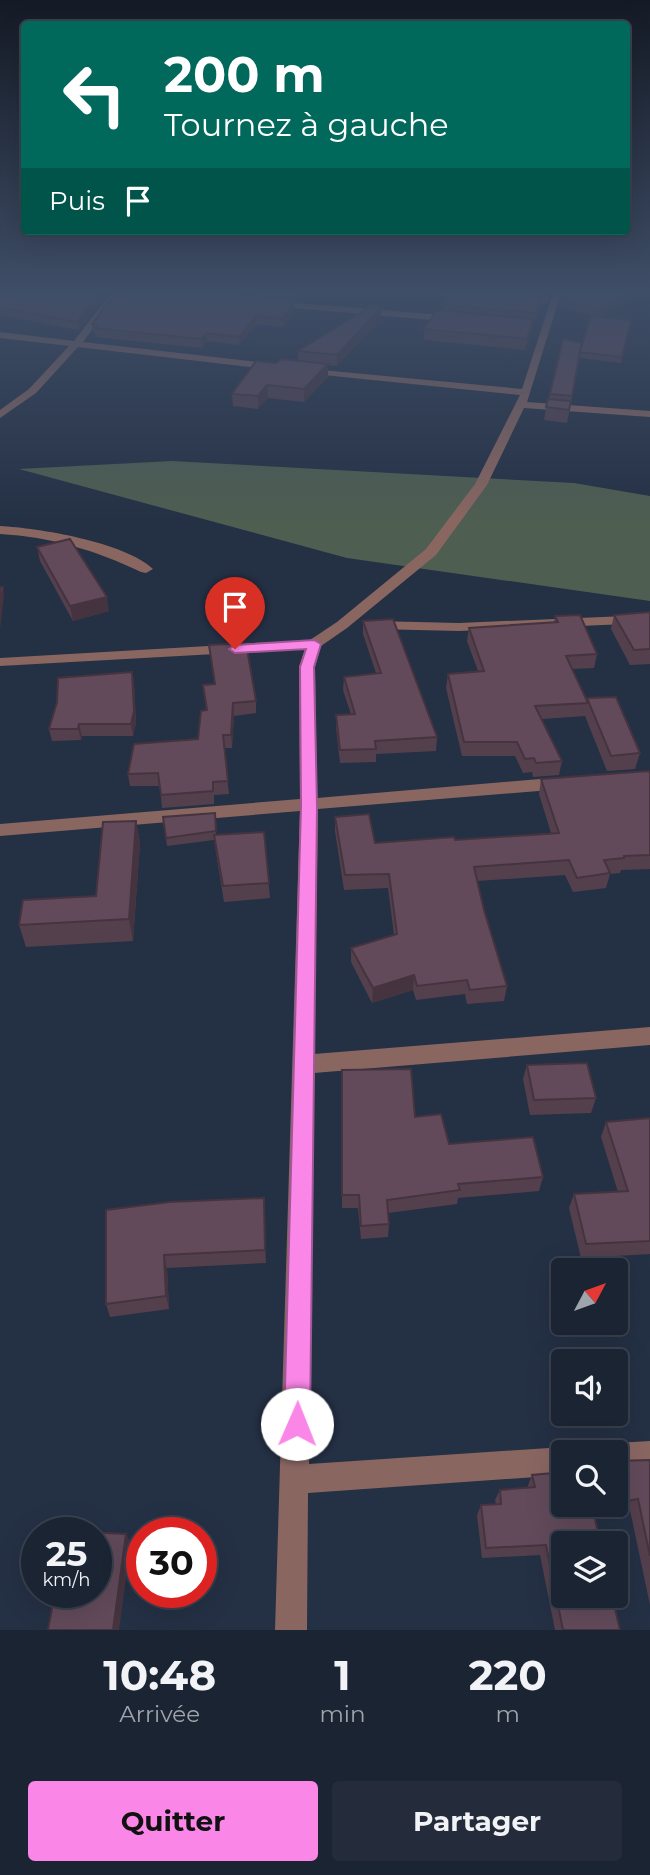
<!DOCTYPE html>
<html lang="fr">
<head>
<meta charset="utf-8">
<style>
  :root { --surface:#1b2433; --page:#242c3b; --text:#f1f3f6; --muted:#a0a4ac; --line:#39414e; --accent:#fa87e7 }
  body { margin:0; font-family:Montserrat,sans-serif; background:var(--page); color:var(--text); height:100vh; display:flex; flex-direction:column; font-size:26px; white-space:nowrap }
  * { box-sizing:border-box; margin:0 }
  p { font-size:23px; color:var(--muted) }
  .icon { flex:none; width:38px; height:38px; fill:none; stroke:currentColor; stroke-width:2; stroke-linecap:round; stroke-linejoin:round }
  .map { position:relative; height:1630px; overflow:hidden }
  .sheet { display:flex; flex-direction:column; background:var(--surface); flex:1 }
  .sheet>* { flex:none }
  .banner { position:absolute; left:21px; top:21px; width:609px; height:214px; border-radius:7px; box-shadow:0 7px 28px #0002,0 0 0 2px var(--line); background:#00695c; color:#fff; overflow:hidden }
  .needle { width:46px; rotate:49deg }
  .controls { position:absolute; left:551px; top:1258px; display:grid; gap:14px }
  .controls a { display:grid; place-items:center; width:77px; height:77px; border-radius:7px; background:var(--surface); box-shadow:0 7px 28px #0002,0 0 0 2px var(--line); font-size:35px }
  .speed { position:absolute; left:21px; top:1517px; display:flex; gap:14px; font-size:35px; font-weight:700; text-align:center }
  .speed>* { display:grid; place-content:center; width:91px; height:91px; border-radius:50%; background:var(--surface); box-shadow:0 7px 28px #0002,0 0 0 2px var(--line); line-height:1 }
  .speed small { font-size:18px; font-weight:400 }
  .speed .limit { border:10px solid #d22; background:#fff; color:#111 }
  .pin { position:absolute; display:grid; place-items:center; width:60px; height:60px; color:#fff; margin:-72px -30px; border-radius:50% 50% 50% 0; rotate:-45deg; box-shadow:0 0 7px #0007 }
  .pin .icon { rotate:45deg }
  .me { position:absolute; width:77px; margin:-38px; rotate:1deg; stroke-linejoin:round; filter:drop-shadow(0 0 5px #0008) }
  .turn { display:flex; align-items:center; gap:24px; height:147px; padding:0 28px; font-size:32px }
  .turn .icon { width:91px; height:91px; stroke-width:2.5 }
  .turn b { display:block; font-size:49px; line-height:60px }
  .then { display:flex; align-items:center; height:66px; padding:0 28px; background:#0003; gap:14px; font-size:26px }
  .eta { display:flex; justify-content:space-evenly; align-items:center; height:119px; text-align:center }
  .eta b { font-size:42px; font-weight:700; line-height:49px }
  .cta { display:flex; gap:14px; margin-top:auto; padding:14px 28px }
  .cta a { flex:1; height:80px; border-radius:7px; background:var(--accent); color:#111; font-size:28px; font-weight:700; line-height:80px; text-align:center }
  .cta a+a { background:var(--page); color:var(--text) }
  .map>svg:first-child { display:block }
  .green { fill:#4e5e51 }
  .lines { fill:none; stroke-linecap:round; stroke-linejoin:round }
  .street { fill:#8a6661; fill-rule:evenodd }
  .wall { fill:#54404d }
  .shaded-wall { fill:#45343f }
  .building { fill:#624a5a; stroke:#45343f; stroke-width:2 }
  .route { fill:#fa87e7; stroke:#a25896; stroke-width:2 }
</style>
</head>
<body>
<div class="map">
<svg width="650" height="1630" viewBox="0 0 650 1630">
  <rect width="100%" height="100%" fill="#243044"/>
  <path class="green" d="M 172,461 L 574,483 L 650,496 L 650,601 L 347,558 L 19,469 Z"/>
  <g class="lines">
    <path class="street" d="M 111,293 L 120,293 L 83,342 L 276,364 L 281,367 L 276,370 L 78,347 L 36,393 L 0,418 L 0,410 L 29,389 L 69,346 L 0,338 L 0,332 L 74,341 Z
      M 553,293 L 561,293 L 527,402 L 650,411 L 650,417 L 524,408 L 487,485 L 436,555 L 347,628 L 321,646 L 315,667 L 317,798 L 563,777 L 571,783 L 563,789 L 318,809 L 314,1054 L 650,1027 L 650,1045 L 314,1073 L 309,1464 L 564,1447 L 575,1452 L 564,1452 L 564,1475 L 308,1493 L 307,1630 L 275,1630 L 300,811 L 0,836 L 0,824 L 300,799 L 299,667 L 305,649 L 0,666 L 0,658 L 310,640 L 337,622 L 426,549 L 475,484 L 520,395 L 304,373 L 300,372 L 300,368 L 522,389 Z
      M 268,301 L 456,316 L 461,319 L 456,322 L 271,306 L 268,305 Z
      M 0,526 C 38,528 125,542 153,569 L 146,573 L 141,572 C 95,550 51,537 0,534 Z
      M 650,615 L 650,623 L 459,631 L 374,629 L 367,625 L 374,621 L 459,623 Z
      M 650,1441 L 650,1469 L 616,1471 L 616,1452 L 604,1452 L 606,1447 L 616,1443 Z"/>
  </g>
  <path class="wall" d="M 0,293 L 107,293 L 79,330 L 0,315 Z
    M 235,293 L 303,293 L 300,299 Z
    M 423,293 L 450,293 L 448,297 Z
    M 451,293 L 551,293 L 547,304 L 541,303 L 535,321 L 533,320 L 532,331 L 525,350 L 424,340 L 424,329 L 443,311 L 443,305 Z
    M 562,293 L 638,293 L 601,317 L 631,320 L 621,363 L 579,358 L 567,423 L 544,420 L 546,407 L 550,394 L 581,350 L 596,316 L 559,307 Z
    M 294,300 L 294,308 L 283,327 L 257,324 L 239,345 L 207,341 L 202,348 L 95,337 L 95,333 L 93,332 L 92,324 Z
    M 381,308 L 381,319 L 337,366 L 328,365 L 328,377 L 304,402 L 268,398 L 258,409 L 233,406 L 232,394 L 276,363 L 298,361 L 298,351 Z
    M 37,547 L 109,611 L 73,621 L 40,561 Z
    M 650,612 L 650,664 L 630,665 L 611,629 L 614,615 Z
    M 555,616 L 597,654 L 594,668 L 572,669 L 587,700 L 587,698 L 640,753 L 635,769 L 607,771 L 585,716 L 542,719 L 562,761 L 559,775 L 533,777 L 532,772 L 523,773 L 515,756 L 462,756 L 446,688 L 448,674 L 478,671 L 467,641 L 469,628 L 554,623 Z
    M 363,621 L 437,737 L 436,751 L 376,754 L 376,762 L 340,763 L 336,728 L 336,715 L 351,714 L 343,690 L 344,677 L 376,673 L 363,634 Z
    M 209,645 L 256,701 L 256,713 L 234,716 L 232,748 L 224,748 L 229,794 L 214,795 L 214,804 L 162,808 L 160,786 L 130,786 L 128,774 L 198,739 L 206,711 L 203,685 L 215,684 Z
    M 132,672 L 134,683 L 136,723 L 133,736 L 82,736 L 81,740 L 52,741 L 49,729 Z
    M 650,773 L 650,869 L 621,870 L 620,873 L 610,874 L 606,888 L 573,892 L 565,875 L 477,881 L 484,910 L 507,986 L 504,1001 L 467,1004 L 465,994 L 416,1000 L 413,990 L 372,1003 L 351,962 L 351,948 L 394,935 L 388,888 L 344,890 L 335,831 L 335,817 L 375,843 L 455,840 L 551,833 L 539,794 L 541,779 Z
    M 215,813 L 216,835 L 264,832 L 270,898 L 224,902 L 214,840 L 167,846 L 163,817 Z
    M 136,821 L 140,843 L 133,941 L 26,947 L 19,925 L 96,896 Z
    M 527,1065 L 596,1098 L 591,1113 L 530,1115 L 523,1079 Z
    M 342,1070 L 415,1117 L 449,1144 L 543,1177 L 539,1191 L 458,1198 L 457,1204 L 388,1213 L 389,1224 L 388,1237 L 361,1239 L 358,1208 L 342,1208 Z
    M 650,1118 L 650,1254 L 581,1258 L 569,1208 L 574,1194 L 618,1192 L 601,1137 L 606,1122 Z
    M 264,1198 L 266,1263 L 167,1268 L 169,1309 L 110,1317 L 106,1304 L 106,1210 Z
    M 650,1460 L 650,1605 L 630,1510 L 594,1516 L 620,1630 L 555,1630 L 540,1555 L 482,1558 L 477,1515 L 481,1505 L 496,1504 L 495,1500 L 500,1490 L 527,1488 L 532,1475 L 564,1505 L 616,1505 L 616,1461 Z"/>
  <path class="shaded-wall" d="M 100,293 L 107,293 L 79,330 L 77,322 Z
    M 628,293 L 638,293 L 600,317 L 601,310 Z
    M 542,295 L 541,303 L 535,321 L 536,313 Z
    M 294,300 L 294,308 L 283,327 L 283,319 Z
    M 381,308 L 381,319 L 337,366 L 337,355 Z
    M 256,316 L 257,324 L 239,345 L 239,337 Z
    M 533,319 L 532,331 L 525,350 L 527,339 Z
    M 207,333 L 207,341 L 202,348 L 201,339 Z
    M 328,364 L 328,377 L 304,402 L 304,389 Z
    M 267,385 L 268,398 L 258,409 L 258,396 Z
    M 3,587 L 4,595 L 0,630 L 0,607 Z
    M 107,597 L 109,611 L 73,621 L 70,606 Z
    M 132,672 L 134,683 L 136,723 L 133,736 L 131,724 Z
    M 233,703 L 234,716 L 232,748 L 231,735 Z
    M 79,724 L 82,736 L 81,740 L 78,729 Z
    M 136,821 L 140,843 L 133,941 L 129,919 Z
    M 414,975 L 413,990 L 372,1003 L 373,988 Z
    M 264,1198 L 265,1211 L 266,1263 L 265,1250 Z
    M 164,1255 L 167,1268 L 169,1309 L 166,1296 Z
    M 126,1534 L 131,1543 L 119,1630 L 113,1630 Z"/>
  <path class="building" d="M 0,293 L 100,293 L 77,322 L 0,307 Z
    M 116,293 L 222,293 L 294,300 L 283,319 L 256,316 L 239,337 L 207,333 L 201,339 L 94,328 L 97,325 L 92,324 Z
    M 451,293 L 549,293 L 548,297 L 542,295 L 536,313 L 443,305 Z
    M 562,293 L 628,293 L 601,310 L 560,300 Z
    M 373,305 L 381,308 L 337,355 L 298,351 Z
    M 437,310 L 533,319 L 527,339 L 424,329 Z
    M 591,316 L 631,320 L 622,357 L 580,352 L 572,396 L 550,394 L 563,339 L 582,343 L 580,351 Z
    M 282,359 L 328,364 L 304,389 L 267,385 L 258,396 L 232,394 L 256,361 L 276,363 Z
    M 548,399 L 571,401 L 569,410 L 546,407 Z
    M 70,539 L 107,597 L 70,606 L 37,547 Z
    M 0,587 L 3,587 L 0,607 Z
    M 650,612 L 650,649 L 634,650 L 614,615 Z
    M 580,615 L 597,654 L 566,656 L 588,703 L 535,706 L 562,761 L 536,763 L 534,758 L 525,759 L 517,742 L 464,742 L 448,674 L 484,671 L 469,628 L 558,622 L 555,616 Z
    M 393,619 L 437,737 L 375,741 L 376,749 L 340,750 L 336,715 L 355,714 L 344,677 L 381,673 L 363,621 Z
    M 246,643 L 256,701 L 233,703 L 231,735 L 223,735 L 228,781 L 213,782 L 213,791 L 161,795 L 158,773 L 128,774 L 134,744 L 198,739 L 201,711 L 207,710 L 203,685 L 215,684 L 209,645 Z
    M 132,672 L 134,711 L 131,724 L 79,724 L 78,729 L 49,729 L 57,702 L 58,678 Z
    M 616,697 L 640,753 L 611,756 L 587,698 Z
    M 649,771 L 650,773 L 650,855 L 624,856 L 624,858 L 604,860 L 610,873 L 577,878 L 569,860 L 474,867 L 484,910 L 507,986 L 470,990 L 467,980 L 417,986 L 414,975 L 373,988 L 351,948 L 397,934 L 389,874 L 345,875 L 335,817 L 369,814 L 375,843 L 454,837 L 455,840 L 559,833 L 541,779 Z
    M 215,813 L 216,831 L 166,838 L 163,817 Z
    M 136,821 L 129,919 L 19,925 L 23,900 L 96,896 L 103,822 Z
    M 264,832 L 269,883 L 223,886 L 214,835 Z
    M 587,1063 L 596,1098 L 534,1100 L 527,1065 Z
    M 411,1069 L 415,1117 L 441,1114 L 449,1144 L 533,1137 L 543,1177 L 458,1184 L 460,1190 L 387,1200 L 389,1224 L 361,1226 L 359,1195 L 342,1195 L 342,1070 Z
    M 650,1118 L 650,1241 L 586,1244 L 574,1194 L 628,1191 L 606,1122 Z
    M 264,1198 L 265,1250 L 164,1255 L 166,1296 L 106,1304 L 106,1210 L 170,1202 Z
    M 650,1460 L 650,1556 L 638,1499 L 616,1503 L 616,1461 Z
    M 564,1472 L 564,1505 L 601,1505 L 592,1507 L 601,1544 L 564,1544 L 564,1596 L 612,1596 L 620,1630 L 563,1630 L 546,1545 L 486,1548 L 481,1505 L 501,1504 L 500,1490 L 535,1487 L 532,1475 Z
    M 65,1531 L 126,1534 L 113,1630 L 48,1630 L 55,1592 L 96,1592 L 96,1533 L 65,1533 Z"/>
  <linearGradient id="sky" x2="0" y2="1"><stop stop-color="#141a25"/><stop offset="0.56" stop-color="#3f4e67"/><stop offset="1" stop-color="#3f4e67" stop-opacity="0"/></linearGradient>
  <rect width="650" height="522" fill="url(#sky)"/>
  <path class="route" d="M 314,640 L 321,644 L 314,667 L 317,806 L 310,1424 L 306,1433 L 297,1436 L 288,1433 L 284,1424 L 301,806 L 300,667 L 306,649 L 235,653 L 229,649 L 235,645 Z"/>
</svg>
<div class="controls">
<a><svg class="needle" viewBox="-14 -14 28 28"><path d="M0-13l5 13h-10z" fill="#e53935"/><path d="M0 13l5-13h-10z" fill="#a0a4ac"/></svg></a>
<a><svg class="icon" aria-label="sound" viewBox="0 0 24 24"><path d="M4 9h4l5-4v14l-5-4H4zM17 9q2 3 0 6"/></svg></a>
<a><svg class="icon" aria-label="search" viewBox="0 0 24 24"><circle cx="10" cy="10" r="6"/><path d="M15 15l6 6"/></svg></a>
<a><svg class="icon" aria-label="layers" viewBox="0 0 24 24"><path d="M12 4l9 5-9 5-9-5zM3 14l9 5 9-5"/></svg></a>
</div>
<div class="speed"><div>25<small>km/h</small></div><div class="limit">30</div></div>
<div class="pin" style="left:235px;top:649px;background:#d93025"><svg class="icon" aria-label="arrive" viewBox="0 0 24 24"><path d="M6 21V4h12l-3 4 3 4H6"/></svg></div>
<svg class="me" style="left:297px;top:1424px" viewBox="-20 -20 40 40"><circle r="19" fill="#fff"/><path d="M0-13L10 11 0 6-10 11z" fill="#fa87e7"/></svg>
<div class="banner">
<div class="turn"><svg class="icon" aria-label="left" viewBox="0 0 24 24"><path d="M17 20v-9H6M10 6l-5 5 5 5"/></svg><div><b>200 m</b>Tournez à gauche</div></div>
<div class="then">Puis<svg class="icon" aria-label="arrive" viewBox="0 0 24 24"><path d="M6 21V4h12l-3 4 3 4H6"/></svg></div>
</div>
</div>
<section class="sheet">
<div class="eta">
<div><b>10:48</b><p>Arrivée</p></div>
<div><b>1</b><p>min</p></div>
<div><b>220</b><p>m</p></div>
</div>
<div class="cta"><a>Quitter</a><a>Partager</a></div>
</section>
</body>
</html>
